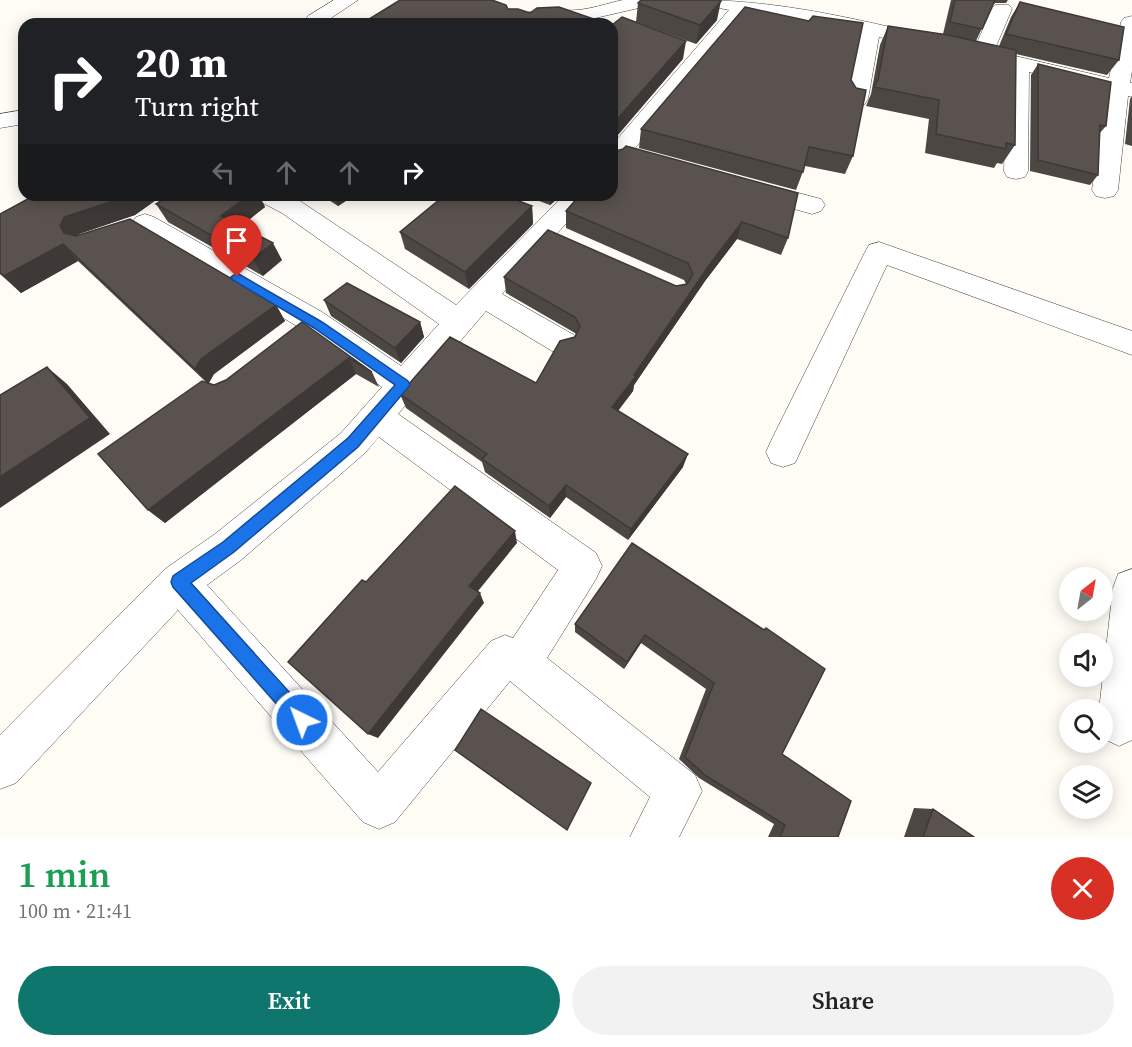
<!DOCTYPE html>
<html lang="en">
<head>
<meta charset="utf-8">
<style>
  :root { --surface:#fff; --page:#f2f2f2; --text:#222; --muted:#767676; --accent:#0f766e }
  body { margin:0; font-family:"Source Serif 4",serif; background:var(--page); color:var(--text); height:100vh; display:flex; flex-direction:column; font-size:22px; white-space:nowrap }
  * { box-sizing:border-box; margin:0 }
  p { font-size:20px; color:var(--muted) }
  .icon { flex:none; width:33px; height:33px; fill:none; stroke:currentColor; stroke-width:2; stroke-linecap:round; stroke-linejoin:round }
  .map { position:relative; height:837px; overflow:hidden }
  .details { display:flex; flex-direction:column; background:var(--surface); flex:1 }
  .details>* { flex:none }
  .hud { position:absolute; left:18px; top:18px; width:600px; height:183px; border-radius:18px; box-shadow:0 3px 15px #0003; background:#202124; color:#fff; overflow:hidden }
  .needle { width:39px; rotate:31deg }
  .controls { position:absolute; left:1059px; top:567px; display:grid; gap:12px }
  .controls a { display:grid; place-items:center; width:54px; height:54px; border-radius:50%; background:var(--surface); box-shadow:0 3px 15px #0003; font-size:30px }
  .pin { position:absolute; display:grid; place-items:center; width:51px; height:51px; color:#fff; margin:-62px -26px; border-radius:50% 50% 50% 0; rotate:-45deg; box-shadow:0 0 6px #0007 }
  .pin .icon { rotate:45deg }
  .me { position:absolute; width:66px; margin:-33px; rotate:318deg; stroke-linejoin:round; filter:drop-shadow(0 0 4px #0008) }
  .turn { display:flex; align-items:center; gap:21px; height:126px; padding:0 18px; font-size:27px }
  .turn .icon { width:78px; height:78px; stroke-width:2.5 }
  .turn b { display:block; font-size:42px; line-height:51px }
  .lanes { display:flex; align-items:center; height:57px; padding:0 18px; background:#0003; justify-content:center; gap:30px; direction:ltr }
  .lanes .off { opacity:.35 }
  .round { display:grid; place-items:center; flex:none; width:63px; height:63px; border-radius:32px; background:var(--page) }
  .head { display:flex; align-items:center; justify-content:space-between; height:102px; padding:0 18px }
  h1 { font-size:36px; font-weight:600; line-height:45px; color:#1e9e55 }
  .button { display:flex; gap:12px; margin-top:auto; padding:12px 18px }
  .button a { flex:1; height:69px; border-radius:36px; background:var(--accent); color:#fff; font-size:24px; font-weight:600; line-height:69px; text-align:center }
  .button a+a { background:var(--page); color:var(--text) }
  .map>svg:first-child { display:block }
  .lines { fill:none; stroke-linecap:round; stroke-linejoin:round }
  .street-casing { stroke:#444; stroke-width:1 }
  .street { fill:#fff; fill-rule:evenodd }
  .wall { fill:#4d4743 }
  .shaded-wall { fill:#3e3937 }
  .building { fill:#59524e; stroke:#3e3937; stroke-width:1.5 }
  .route { fill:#1a73e8; stroke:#114b97; stroke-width:1.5 }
</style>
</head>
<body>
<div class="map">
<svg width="1132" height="837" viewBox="0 0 1132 837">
  <rect width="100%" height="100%" fill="#fefcf5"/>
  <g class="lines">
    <defs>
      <path id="street" d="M 334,0 L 358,0 L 322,24 L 308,24 L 305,20 L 308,16 Z
        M 623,0 L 659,0 L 656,4 L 578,22 L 509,24 C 522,5 556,12 577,10 C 592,9 608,3 623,0 Z
        M 697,0 C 791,0 884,26 975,47 L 992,9 L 995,5 L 1009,5 L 1012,9 L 994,51 L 1109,78 L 1121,22 L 1124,18 L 1132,16 L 1132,71 L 1130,83 L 1132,83 L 1132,97 L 1128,96 L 1118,190 L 1114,196 L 1105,198 L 1096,196 L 1092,190 L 1106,91 L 1029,72 L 1028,171 L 1025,177 L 1016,179 L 1007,177 L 1004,171 L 1007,67 L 879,37 L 868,99 L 865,104 L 857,106 L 849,104 L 846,99 L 860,32 L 748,13 L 621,165 L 612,168 L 612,145 L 729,10 L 700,4 Z
        M 24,110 L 24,124 L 0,128 L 0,114 Z
        M 753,181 L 821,199 L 825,205 L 821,211 L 812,214 L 744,195 L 740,189 L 744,183 Z
        M 255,195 L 289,195 L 300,201 L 456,305 L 564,195 L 592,195 L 502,294 L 574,335 L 578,343 L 574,351 L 563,355 L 552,351 L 486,311 L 398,414 L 596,553 L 602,566 L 596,579 L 547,658 L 695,775 L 702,791 L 679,837 L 630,837 L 650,797 L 510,681 L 395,822 L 379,829 L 363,822 L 178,610 L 16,783 L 0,789 L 0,735 L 165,569 L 215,534 L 341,433 L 382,387 L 300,328 L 136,229 L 132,223 L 136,217 L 145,214 L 154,217 L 322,312 L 401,366 L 439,324 L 282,213 L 259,201 ZM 379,437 L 558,570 L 513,638 L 505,635 L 491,641 L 378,772 L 207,585 L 241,560 L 365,453 Z
        M 879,242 L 1132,331 L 1132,355 L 887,265 L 795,463 L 783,467 L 771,463 L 766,452 L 771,441 L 865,252 L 869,245 Z
        M 1132,569 L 1132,740 L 1119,746 L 1104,739 L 1102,710 L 1099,710 L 1113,588 L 1118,574 Z"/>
    </defs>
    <use href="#street" class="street-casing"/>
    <use href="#street" class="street"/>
  </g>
  <path class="wall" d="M 951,0 L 1008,0 L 1006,3 L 995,3 L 993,5 L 976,41 L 999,46 L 1011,17 L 1020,2 L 1119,60 L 1107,75 L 1016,54 L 1015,145 L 1002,164 L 997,163 L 994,168 L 925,153 L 929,119 L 866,106 L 871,94 L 880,45 L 888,26 L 943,34 Z
    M 638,3 L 717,20 L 696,44 L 636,22 Z
    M 1038,64 L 1106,126 L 1099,134 L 1098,175 L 1090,185 L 1030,171 L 1031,75 Z
    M 851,80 L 853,156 L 845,174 L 805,166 L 796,190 L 639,148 L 641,129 Z
    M 1132,96 L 1132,146 L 1125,144 L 1130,99 Z
    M 612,152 L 788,238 L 781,255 L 737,239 L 705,281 L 634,385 L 633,391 L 618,411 L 683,467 L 628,540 L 566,497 L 550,518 L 485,472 L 482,462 L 406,408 L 400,394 L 536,383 L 576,335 L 575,333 L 506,293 L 504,277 L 676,286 L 686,284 L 684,280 L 566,228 L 566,211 L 612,195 Z
    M 35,195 L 163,195 L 135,215 L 79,234 L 78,235 L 276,305 L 285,321 L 214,374 L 209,383 L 214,385 L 226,380 L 302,322 L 372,372 L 379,387 L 356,374 L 165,523 L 148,510 L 206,382 L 78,261 L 21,293 L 0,274 L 0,214 Z
    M 170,195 L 259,195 L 265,207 L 241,226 L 282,260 L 263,276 L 168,222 L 156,204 Z
    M 321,195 L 355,195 L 338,206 Z
    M 523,195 L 562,195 L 550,205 Z
    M 532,206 L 533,224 L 469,289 L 405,249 L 400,232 Z
    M 324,300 L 420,322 L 424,337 L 401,363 L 331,316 Z
    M 575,624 L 764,630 L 766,628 L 782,754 L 838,837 L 768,837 L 774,824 L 699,778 L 679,759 L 706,689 L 641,643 L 624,669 L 575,632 Z
    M 914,808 L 933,809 L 974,837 L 904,837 Z"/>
  <path class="shaded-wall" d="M 721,1 L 717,20 L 696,44 L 700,25 Z
    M 686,41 L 683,59 L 612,142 L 612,125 Z
    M 126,195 L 163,195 L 135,215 L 79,234 L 75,243 L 64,233 L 60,226 L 64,217 Z
    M 249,195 L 259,195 L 265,207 L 231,233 L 221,216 Z
    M 334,195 L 355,195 L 338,206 Z
    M 550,195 L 562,195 L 550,205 Z
    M 532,206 L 533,224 L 469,289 L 465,272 Z
    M 742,222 L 737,239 L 705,281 L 634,385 L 633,391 L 610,421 L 612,407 L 710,264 Z
    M 273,243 L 282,260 L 263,276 L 253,259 Z
    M 63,244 L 78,261 L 21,293 L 4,276 Z
    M 276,305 L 285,321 L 214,374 L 208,384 L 195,369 L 201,359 Z
    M 420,322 L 424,337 L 401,363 L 395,348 Z
    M 349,358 L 356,374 L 165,523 L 148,510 Z
    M 47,367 L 67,384 L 110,434 L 0,508 L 0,477 Z
    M 688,454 L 683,467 L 628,540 L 631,529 Z
    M 566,485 L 566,497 L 550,518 L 549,506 Z
    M 515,531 L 517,543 L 474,596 L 469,586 Z
    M 480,593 L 484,603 L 378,738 L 368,734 Z
    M 645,635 L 641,643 L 624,669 L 627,662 Z"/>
  <path class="building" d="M 400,0 L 492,0 L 506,5 L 508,9 L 518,9 L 530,13 L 537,8 L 559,7 L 608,24 L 361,24 Z
    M 641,0 L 718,0 L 721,1 L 700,25 L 638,3 Z
    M 955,0 L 995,0 L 982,29 L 950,22 Z
    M 1020,2 L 1124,27 L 1119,60 L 1006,34 Z
    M 745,7 L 809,21 L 813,16 L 863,23 L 851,80 L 856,88 L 866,90 L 853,156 L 809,147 L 803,172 L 641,129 Z
    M 622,17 L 686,41 L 612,125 L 612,25 Z
    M 888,26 L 948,35 L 1016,50 L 1015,145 L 1006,143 L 1006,149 L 936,134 L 939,100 L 874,87 L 878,80 Z
    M 1038,64 L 1111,82 L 1106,126 L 1100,125 L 1098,175 L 1038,160 Z
    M 626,146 L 798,193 L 788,238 L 742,222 L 710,264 L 634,375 L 636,376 L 612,407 L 688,454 L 631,529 L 566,485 L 549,506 L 482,459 L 487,454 L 400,394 L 450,337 L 536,383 L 560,341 L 575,337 L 580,326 L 575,317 L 504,277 L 548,230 L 676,286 L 687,284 L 693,274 L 688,263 L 566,211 L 580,195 L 612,195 L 612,152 L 623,149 Z
    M 35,195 L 126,195 L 122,198 L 64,217 L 60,226 L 64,233 L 76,236 L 130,219 L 276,305 L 201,359 L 195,369 L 63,244 L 4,276 L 0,273 L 0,214 Z
    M 170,195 L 249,195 L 221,216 L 273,243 L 253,259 L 156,204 Z
    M 445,195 L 503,195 L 532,206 L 465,272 L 400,232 Z
    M 347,283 L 420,322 L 395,348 L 324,300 Z
    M 302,322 L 372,372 L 349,358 L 148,510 L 98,454 L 202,381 L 214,385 L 226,380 Z
    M 47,367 L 90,418 L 0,477 L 0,395 Z
    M 455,486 L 515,531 L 469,586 L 480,593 L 368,734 L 288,662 L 362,580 L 366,582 Z
    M 632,543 L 764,630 L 766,628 L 825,669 L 782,754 L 851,801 L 838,837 L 780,837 L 785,825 L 706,776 L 685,757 L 714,683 L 645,635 L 627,662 L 575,624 Z
    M 481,709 L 591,783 L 567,830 L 455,750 Z
    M 933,809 L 974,837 L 923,837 Z"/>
  <path class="route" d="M 237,273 L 322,322 L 408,381 L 410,385 L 358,447 L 234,552 L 191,583 L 308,713 L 311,720 L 308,726 L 302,728 L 296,726 L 173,587 L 171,582 L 173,576 L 223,542 L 348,438 L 395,385 L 314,328 L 233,280 L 231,277 Z"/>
</svg>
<div class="controls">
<a><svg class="needle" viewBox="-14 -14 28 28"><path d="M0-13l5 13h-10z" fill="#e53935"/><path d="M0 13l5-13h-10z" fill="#767676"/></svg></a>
<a><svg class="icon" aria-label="sound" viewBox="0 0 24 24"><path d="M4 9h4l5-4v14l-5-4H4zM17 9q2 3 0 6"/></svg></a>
<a><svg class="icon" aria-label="search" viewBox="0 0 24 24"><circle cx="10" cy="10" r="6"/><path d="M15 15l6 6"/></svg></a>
<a><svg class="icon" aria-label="layers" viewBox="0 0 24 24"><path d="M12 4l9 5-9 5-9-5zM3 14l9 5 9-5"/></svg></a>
</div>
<div class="pin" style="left:237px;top:277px;background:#d93025"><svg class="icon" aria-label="arrive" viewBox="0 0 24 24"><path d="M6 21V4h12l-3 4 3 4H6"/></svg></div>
<svg class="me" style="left:302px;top:720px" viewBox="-20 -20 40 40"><circle r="17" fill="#1a73e8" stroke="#fff" stroke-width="3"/><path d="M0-11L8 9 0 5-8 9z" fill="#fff"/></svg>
<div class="hud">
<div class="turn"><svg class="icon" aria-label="right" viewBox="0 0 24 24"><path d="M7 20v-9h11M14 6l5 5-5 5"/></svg><div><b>20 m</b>Turn right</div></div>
<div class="lanes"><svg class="icon off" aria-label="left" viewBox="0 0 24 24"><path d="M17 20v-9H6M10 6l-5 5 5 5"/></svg><svg class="icon off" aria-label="ahead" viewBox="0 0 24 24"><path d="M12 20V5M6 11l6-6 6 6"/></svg><svg class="icon off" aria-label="ahead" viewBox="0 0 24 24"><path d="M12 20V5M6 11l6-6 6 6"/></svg><svg class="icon" aria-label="right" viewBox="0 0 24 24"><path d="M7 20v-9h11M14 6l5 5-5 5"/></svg></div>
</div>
</div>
<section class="details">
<div class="head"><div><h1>1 min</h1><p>100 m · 21:41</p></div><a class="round" style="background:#d93025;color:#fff"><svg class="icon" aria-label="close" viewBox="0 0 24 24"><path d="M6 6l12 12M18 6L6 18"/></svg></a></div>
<div class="button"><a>Exit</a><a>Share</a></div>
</section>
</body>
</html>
